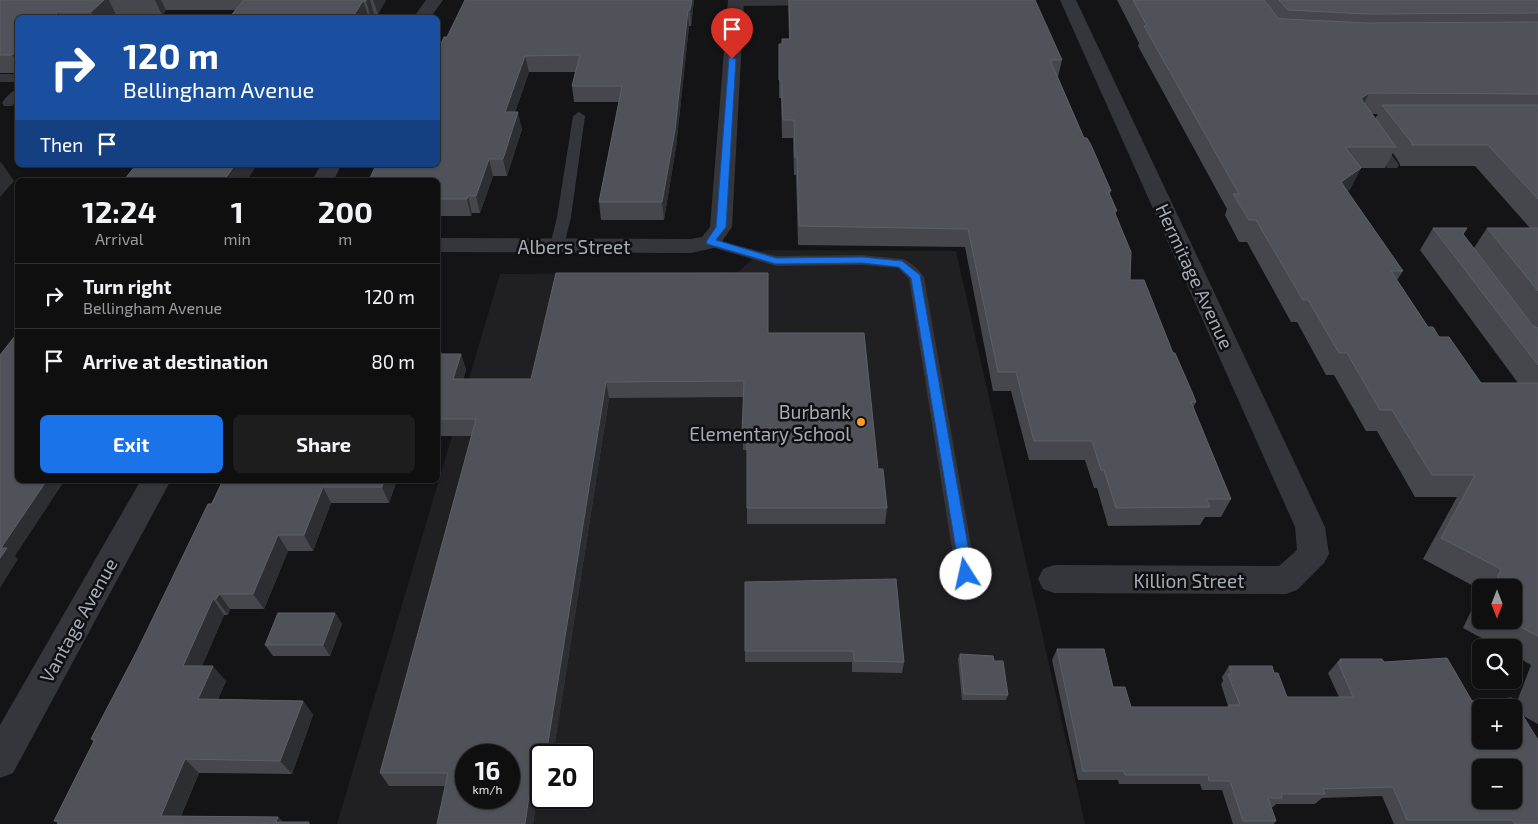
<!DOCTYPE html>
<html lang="en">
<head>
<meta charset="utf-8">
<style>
  :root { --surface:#0f0f10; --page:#1d1d1e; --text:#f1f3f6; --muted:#9b9c9f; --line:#2f2f30; --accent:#1a73e8 }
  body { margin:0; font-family:"Exo 2",sans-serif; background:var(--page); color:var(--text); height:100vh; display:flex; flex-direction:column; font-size:19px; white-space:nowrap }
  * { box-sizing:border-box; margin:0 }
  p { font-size:16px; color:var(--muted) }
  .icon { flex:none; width:28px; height:28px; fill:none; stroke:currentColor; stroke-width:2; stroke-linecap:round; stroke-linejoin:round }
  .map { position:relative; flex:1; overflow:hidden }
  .sheet { position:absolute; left:15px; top:178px; width:425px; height:305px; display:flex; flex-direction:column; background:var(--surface); border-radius:8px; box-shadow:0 1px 4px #0004,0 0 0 1px var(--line) }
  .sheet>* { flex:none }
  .guide { position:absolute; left:15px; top:15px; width:425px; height:152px; border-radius:8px; box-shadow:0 1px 4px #0004,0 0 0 1px var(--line); background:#1a4fa0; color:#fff; overflow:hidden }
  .needle { width:32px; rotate:180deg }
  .buttons { position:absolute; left:1472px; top:579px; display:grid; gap:10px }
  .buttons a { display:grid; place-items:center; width:50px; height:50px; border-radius:8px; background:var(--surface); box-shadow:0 1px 4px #0004,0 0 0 1px var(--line); font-size:25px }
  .speed { position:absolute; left:455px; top:744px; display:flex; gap:10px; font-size:25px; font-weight:700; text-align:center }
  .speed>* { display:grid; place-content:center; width:65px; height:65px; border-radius:50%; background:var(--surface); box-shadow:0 1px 4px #0004,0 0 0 1px var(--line); line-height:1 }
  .speed small { font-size:12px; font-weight:400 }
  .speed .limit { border:2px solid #111; border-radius:8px; background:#fff; color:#111 }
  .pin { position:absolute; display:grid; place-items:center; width:42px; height:42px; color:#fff; margin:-51px -21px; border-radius:50% 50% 50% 0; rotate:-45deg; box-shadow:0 0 5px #0007 }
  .pin .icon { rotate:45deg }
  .me { position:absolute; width:55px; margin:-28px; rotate:350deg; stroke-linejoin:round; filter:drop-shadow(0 0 4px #0008) }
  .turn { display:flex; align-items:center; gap:18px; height:105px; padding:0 25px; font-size:22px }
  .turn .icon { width:65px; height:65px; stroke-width:2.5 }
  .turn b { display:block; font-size:35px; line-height:42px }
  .then { display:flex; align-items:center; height:48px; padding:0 25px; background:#0003; gap:10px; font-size:19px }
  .eta { display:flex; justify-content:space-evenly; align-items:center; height:85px; text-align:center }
  .eta b { font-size:30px; font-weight:700; line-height:35px }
  .primary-button { display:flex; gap:10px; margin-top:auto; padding:10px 25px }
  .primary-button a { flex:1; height:58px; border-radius:8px; background:var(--accent); color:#fff; font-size:20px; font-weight:700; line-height:58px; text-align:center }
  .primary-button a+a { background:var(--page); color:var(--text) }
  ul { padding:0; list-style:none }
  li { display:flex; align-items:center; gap:15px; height:65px; padding:0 25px; border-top:1px solid var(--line) }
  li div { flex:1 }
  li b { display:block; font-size:19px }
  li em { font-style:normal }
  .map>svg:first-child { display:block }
  .built { fill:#202023; fill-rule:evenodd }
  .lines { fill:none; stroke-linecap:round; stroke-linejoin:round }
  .lane { fill:#34363b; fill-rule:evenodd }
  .street { fill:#34363b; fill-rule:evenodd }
  .wall { fill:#45474c; fill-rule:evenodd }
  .shaded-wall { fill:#2d2e32 }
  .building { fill:#4f5258; stroke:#5d6067; fill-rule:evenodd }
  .route { fill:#1a73e8; stroke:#114b97 }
  .poi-dot { fill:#ff9c23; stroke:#0f0f11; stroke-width:2 }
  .labels { text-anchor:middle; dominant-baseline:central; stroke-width:5; stroke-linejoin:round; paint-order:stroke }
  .street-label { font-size:19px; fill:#a4acb8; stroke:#0f0f11 }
  .poi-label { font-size:19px; fill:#a4acb8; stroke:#0f0f11; text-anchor:end }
</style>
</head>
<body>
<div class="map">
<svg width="1538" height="824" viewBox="0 0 1538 824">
  <rect width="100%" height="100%" fill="#141416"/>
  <path class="built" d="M 763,250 L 956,251 L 1085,824 L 337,824 L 500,274 L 738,272 ZM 466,755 L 509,755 L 509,798 L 466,798 ZM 541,755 L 584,755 L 584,798 L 541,798 Z"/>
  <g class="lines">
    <path class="lane" d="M 836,0 L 835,4 L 831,5 L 736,6 L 731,3 L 735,0 Z
      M 0,74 L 18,74 L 18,82 L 0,82 Z
      M 18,89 L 18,100 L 12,106 L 4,106 L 2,103 C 5,98 11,91 18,89 Z
      M 579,112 L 585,116 L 571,217 L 564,246 L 562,249 L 552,249 L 550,246 L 557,217 L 573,116 Z
      M 1374,137 L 1379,138 L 1397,162 L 1399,165 L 1397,168 L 1387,168 L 1369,144 L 1368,141 Z
      M 710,238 L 776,256 L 862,255 L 902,259 C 910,261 919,270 924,277 L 976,574 L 973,580 L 966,583 L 959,580 L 956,574 L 909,279 L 898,268 L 862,265 L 776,266 L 705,245 L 703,242 L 705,239 Z"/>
    <path class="street" d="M 426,0 L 443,0 L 430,18 L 413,18 Z
      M 728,0 L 744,0 L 732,227 L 718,247 L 691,253 L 438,252 L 438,238 L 691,239 L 702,237 L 710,227 Z
      M 1060,0 L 1076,0 L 1325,527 L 1329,554 L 1324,563 L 1297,590 L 1286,594 L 1054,593 L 1043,589 L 1038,579 L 1043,569 L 1054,565 L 1279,566 L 1297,550 L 1295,527 Z
      M 321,165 L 341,165 L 334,180 L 312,180 Z
      M 141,480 L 171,480 L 13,773 L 0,778 L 0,725 Z"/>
  </g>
  <path class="wall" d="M 0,0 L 386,0 L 378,14 L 374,14 L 372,18 L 229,18 L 235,10 L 166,10 L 162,15 L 116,15 L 113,18 L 18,18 L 18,73 L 0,73 Z
    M 694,0 L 691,26 L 689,26 L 676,147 L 664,220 L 601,220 L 599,202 L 619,102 L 574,102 L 572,86 L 575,72 L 529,72 L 515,112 L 522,129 L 507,176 L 493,176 L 480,213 L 472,213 L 471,216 L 438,216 L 438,180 L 447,37 Z
    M 788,0 L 1062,60 L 1058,77 L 1084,138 L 1111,191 L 1110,194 L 1117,211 L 1115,214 L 1130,280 L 1173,353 L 1196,402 L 1193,408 L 1231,499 L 1221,517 L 1205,517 L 1200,525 L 1108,526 L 1097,488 L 1094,488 L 1085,460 L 1029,460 L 1011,391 L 993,391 L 965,247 L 798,245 L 796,175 L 794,175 L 793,138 L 782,138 L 781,98 L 779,98 L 779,44 L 782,44 L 789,39 Z
    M 1117,0 L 1538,0 L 1538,724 L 1522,715 L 1538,824 L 1394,824 L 1382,796 L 1322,798 L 1315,804 L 1276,804 L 1273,807 L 1271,807 L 1276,821 L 1274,824 L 1233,824 L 1222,790 L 1202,790 L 1200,784 L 1119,784 L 1118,780 L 1078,780 L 1052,660 L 1057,649 L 1113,687 L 1131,707 L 1227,707 L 1228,706 L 1221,684 L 1223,681 L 1222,677 L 1229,666 L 1274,673 L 1287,697 L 1339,697 L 1328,673 L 1340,659 L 1384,662 L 1472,701 L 1516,704 L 1531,665 L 1514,655 L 1514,648 L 1500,648 L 1463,628 L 1481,590 L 1423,559 L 1457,497 L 1415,497 L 1377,431 L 1366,431 L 1334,375 L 1326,375 L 1297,322 L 1291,322 L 1247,242 L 1239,242 L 1225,215 L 1227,209 L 1138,46 L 1139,43 ZM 1372,114 L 1378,114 L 1375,119 ZM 1393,153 L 1400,164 L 1400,166 L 1475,166 L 1530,228 L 1487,228 L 1474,248 L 1463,234 L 1433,228 L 1420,250 L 1518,383 L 1481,383 L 1439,337 L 1428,327 L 1397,280 L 1403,271 L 1347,191 L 1350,189 L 1361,168 L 1385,168 ZM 1481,588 L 1514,588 L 1514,620 L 1481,620 Z
    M 768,333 L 878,469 L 887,508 L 885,524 L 747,524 L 747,450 L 743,450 L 743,397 L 609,398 L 553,755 L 541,755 L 545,809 L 535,809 L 533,824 L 437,824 L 446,786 L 389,786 L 380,773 L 472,436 L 438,436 L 438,343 L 442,354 L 461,354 L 466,370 L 463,379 L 531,379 Z
    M 223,480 L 397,480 L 389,503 L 331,503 L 313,551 L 288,551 L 264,609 L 230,609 L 228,615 L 224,615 L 202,666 L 226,681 L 218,699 L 303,701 L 313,715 L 292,774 L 199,773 L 181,816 L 278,817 L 283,822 L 309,822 L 310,824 L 57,824 L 58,823 L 54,821 L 94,742 L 91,739 L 138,649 Z
    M 745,582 L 904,662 L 902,673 L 852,672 L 852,662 L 745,662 Z
    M 335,613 L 342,624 L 330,656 L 273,656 L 265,645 Z
    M 960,654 L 994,661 L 1008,695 L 1006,700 L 962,700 L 958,659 Z"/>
  <path class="shaded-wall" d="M 104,0 L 109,0 L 116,15 L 113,18 L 94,18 L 91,12 Z
    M 155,0 L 161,0 L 166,10 L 162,15 Z
    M 366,0 L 370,0 L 374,14 L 372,18 L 371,18 L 366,1 Z
    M 373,0 L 386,0 L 378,14 Z
    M 692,0 L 694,0 L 691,26 L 690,10 Z
    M 363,1 L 369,18 L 352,18 Z
    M 688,10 L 689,26 L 676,147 L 664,220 L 662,202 Z
    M 58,12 L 61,18 L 53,18 Z
    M 18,50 L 18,64 L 12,55 Z
    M 525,56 L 529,72 L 509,129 L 505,112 Z
    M 1369,93 L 1359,114 L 1362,98 Z
    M 518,112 L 522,129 L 507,176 L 503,159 Z
    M 489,159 L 493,176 L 480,213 L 476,196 Z
    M 1,162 L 14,181 L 0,197 L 0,163 Z
    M 235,165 L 257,165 L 247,180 L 224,180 Z
    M 1361,168 L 1350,189 L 1330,204 L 1341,182 Z
    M 468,196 L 472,213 L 471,216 L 467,199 Z
    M 438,343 L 444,359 L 438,363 Z
    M 461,354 L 466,370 L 459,395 L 453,379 Z
    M 606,382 L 609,398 L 553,755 L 546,755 Z
    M 47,480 L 65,480 L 15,556 L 18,559 L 0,588 L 0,558 L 1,548 Z
    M 384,480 L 397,480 L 389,503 L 382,487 Z
    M 323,487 L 331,503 L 313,551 L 304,535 Z
    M 278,535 L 288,551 L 264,609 L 253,594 Z
    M 219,594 L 230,609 L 228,615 L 216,599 Z
    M 213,599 L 224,615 L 196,680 L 183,666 Z
    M 335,613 L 342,624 L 330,656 L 323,645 Z
    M 213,666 L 226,681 L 211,713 L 198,699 Z
    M 303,701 L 313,715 L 292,774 L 280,761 Z
    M 185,759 L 199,773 L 177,824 L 161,816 Z
    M 541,783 L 541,798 L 547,798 L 545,809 L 539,796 Z
    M 529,796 L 535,809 L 533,824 L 525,824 Z
    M 278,817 L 285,824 L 276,822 Z"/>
  <path class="building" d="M 0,0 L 104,0 L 91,12 L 58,12 L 53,18 L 18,18 L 18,50 L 12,55 L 0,55 Z
    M 244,0 L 366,0 L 366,1 L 363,1 L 352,18 L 229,18 Z
    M 465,0 L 692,0 L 690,10 L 688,10 L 675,130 L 662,202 L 599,202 L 622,86 L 572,86 L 580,55 L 525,56 L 505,112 L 518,112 L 503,159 L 489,159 L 476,196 L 468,196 L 467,199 L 438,199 L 438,180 L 369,180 L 376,165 L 438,165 L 438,50 L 444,37 L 447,37 Z
    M 789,0 L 1035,0 L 1062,60 L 1050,60 L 1084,138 L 1087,138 L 1091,145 L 1111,191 L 1108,191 L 1117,211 L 1114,211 L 1131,252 L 1130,280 L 1144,280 L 1173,353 L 1175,353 L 1192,392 L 1196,402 L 1191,402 L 1231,499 L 1206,499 L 1210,507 L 1116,508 L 1104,470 L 1101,470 L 1092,441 L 1034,441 L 1016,372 L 998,372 L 968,229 L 799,226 L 797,157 L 795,157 L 794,120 L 783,120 L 781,80 L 779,80 L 779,44 L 782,44 L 782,39 L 790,39 Z
    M 1133,0 L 1264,0 L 1278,18 L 1284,19 L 1368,23 L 1538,22 L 1538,94 L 1369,93 L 1362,98 L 1362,100 L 1396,147 L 1345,147 L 1361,168 L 1341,182 L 1403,271 L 1391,271 L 1428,327 L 1433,327 L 1439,337 L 1449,337 L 1481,383 L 1538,383 L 1538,636 L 1507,620 L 1514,620 L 1514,588 L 1493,588 L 1501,569 L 1441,538 L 1475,475 L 1432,475 L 1392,410 L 1380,410 L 1347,353 L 1339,353 L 1308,300 L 1303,300 L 1256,220 L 1249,220 L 1233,194 L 1239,194 L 1144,26 L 1147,26 Z
    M 1279,0 L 1538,0 L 1538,13 L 1368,14 L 1288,10 Z
    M 1382,105 L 1538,105 L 1538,199 L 1488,145 L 1412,145 L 1412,143 Z
    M 136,165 L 235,165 L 224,180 L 124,180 Z
    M 1433,228 L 1467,228 L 1463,234 L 1533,326 L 1538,328 L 1538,365 Z
    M 1487,228 L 1538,228 L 1538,291 Z
    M 556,273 L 768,273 L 768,333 L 864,333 L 878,469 L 883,469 L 887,508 L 747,508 L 747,434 L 742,434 L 744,381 L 606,382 L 546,755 L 541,755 L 541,783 L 539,796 L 529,796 L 525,824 L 437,824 L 448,773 L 380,773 L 476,419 L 438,419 L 438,354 L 461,354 L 453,379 L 531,379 ZM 466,755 L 509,755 L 509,798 L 466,798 Z
    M 15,336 L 18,336 L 18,480 L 47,480 L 1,548 L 7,548 L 0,558 L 0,355 Z
    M 223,480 L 384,480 L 382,487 L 323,487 L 304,535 L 278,535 L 253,594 L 219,594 L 216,599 L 213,599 L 183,666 L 213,666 L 198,699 L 303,701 L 280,761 L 185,759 L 161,816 L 278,817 L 276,822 L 309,822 L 308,824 L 57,824 L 59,821 L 54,821 L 95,739 L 91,739 L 138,649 L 208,504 L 212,504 Z
    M 896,579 L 904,662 L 854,661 L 853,651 L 745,651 L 745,582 Z
    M 278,613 L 335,613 L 323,645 L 265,645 Z
    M 1057,649 L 1104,649 L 1113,687 L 1125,687 L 1131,707 L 1229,707 L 1229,705 L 1240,705 L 1228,674 L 1232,674 L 1229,666 L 1272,666 L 1274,673 L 1278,673 L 1287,697 L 1353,697 L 1338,662 L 1341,662 L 1340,659 L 1382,659 L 1384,662 L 1447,658 L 1472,701 L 1512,698 L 1538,740 L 1538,824 L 1515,824 L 1512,820 L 1407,820 L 1393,787 L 1323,789 L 1325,794 L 1281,794 L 1282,798 L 1268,798 L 1276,821 L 1243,821 L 1230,781 L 1209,781 L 1208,775 L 1125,775 L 1124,771 L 1083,771 ZM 1481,708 L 1514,708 L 1514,740 L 1481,740 ZM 1481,768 L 1514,768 L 1514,800 L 1481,800 Z
    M 960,654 L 993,656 L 994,661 L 1003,661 L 1008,695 L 964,694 Z"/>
  <path class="route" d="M 729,57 L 736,59 L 726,227 L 716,240 L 776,258 L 862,257 L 902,261 L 920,275 L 973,574 L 971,578 L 966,580 L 961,578 L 960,574 L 911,278 L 899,267 L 862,263 L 776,264 L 707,244 L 706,242 L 716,227 Z"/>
  <circle class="poi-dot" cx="861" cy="422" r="5"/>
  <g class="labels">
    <g class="street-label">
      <text x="574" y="246">Albers Street</text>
      <text transform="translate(1195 276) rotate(65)">Hermitage Avenue</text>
      <text x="1189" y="580">Killion Street</text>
      <text transform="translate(78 620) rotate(-61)">Vantage Avenue</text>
    </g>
    <g class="poi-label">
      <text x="851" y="411">Burbank<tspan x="851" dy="22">Elementary School</tspan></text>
    </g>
  </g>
</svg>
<div class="buttons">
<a><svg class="needle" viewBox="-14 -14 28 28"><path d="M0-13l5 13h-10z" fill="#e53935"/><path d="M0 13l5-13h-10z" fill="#9b9c9f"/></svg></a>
<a><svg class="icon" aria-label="search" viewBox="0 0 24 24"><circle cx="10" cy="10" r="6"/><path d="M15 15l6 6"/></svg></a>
<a>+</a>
<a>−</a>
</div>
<div class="speed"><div>16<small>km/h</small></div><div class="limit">20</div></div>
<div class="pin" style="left:732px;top:59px;background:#d93025"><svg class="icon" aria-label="arrive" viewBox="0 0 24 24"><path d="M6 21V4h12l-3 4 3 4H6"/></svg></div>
<svg class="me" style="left:966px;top:574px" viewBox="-20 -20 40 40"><circle r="19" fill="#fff"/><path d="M0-13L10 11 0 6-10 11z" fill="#1a73e8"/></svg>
<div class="guide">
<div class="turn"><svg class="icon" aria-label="right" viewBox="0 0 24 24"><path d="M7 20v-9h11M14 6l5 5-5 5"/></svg><div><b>120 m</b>Bellingham Avenue</div></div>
<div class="then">Then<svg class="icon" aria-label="arrive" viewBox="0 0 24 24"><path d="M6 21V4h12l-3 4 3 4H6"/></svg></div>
</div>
<section class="sheet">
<div class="eta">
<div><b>12:24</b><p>Arrival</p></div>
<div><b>1</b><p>min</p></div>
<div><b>200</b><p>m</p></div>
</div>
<ul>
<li><svg class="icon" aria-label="right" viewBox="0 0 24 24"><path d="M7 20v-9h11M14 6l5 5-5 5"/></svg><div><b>Turn right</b><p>Bellingham Avenue</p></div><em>120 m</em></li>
<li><svg class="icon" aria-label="arrive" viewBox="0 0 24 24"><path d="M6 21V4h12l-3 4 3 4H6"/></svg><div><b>Arrive at destination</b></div><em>80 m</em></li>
</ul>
<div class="primary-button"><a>Exit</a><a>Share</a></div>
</section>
</div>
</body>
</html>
